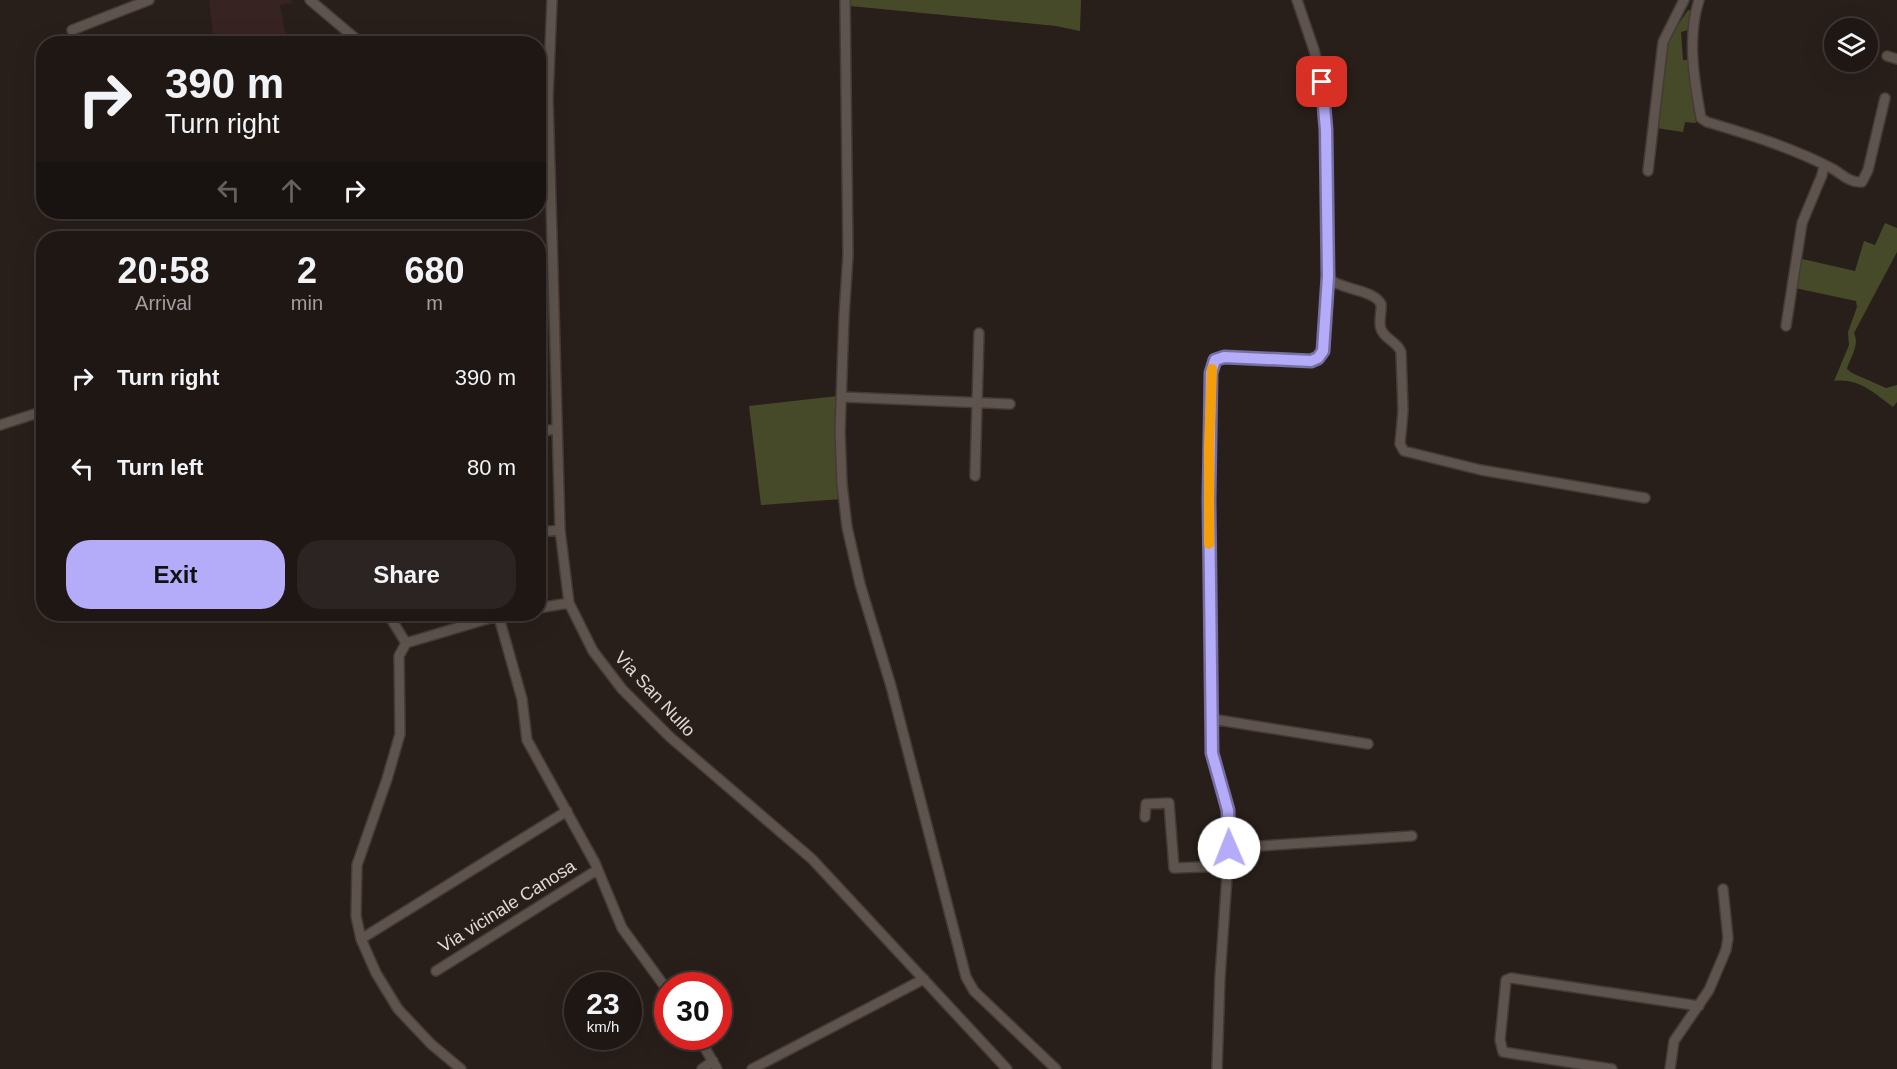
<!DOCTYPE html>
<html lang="en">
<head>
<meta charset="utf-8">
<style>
  :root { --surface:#1f1714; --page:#2c2422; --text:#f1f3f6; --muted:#a19fa0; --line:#3c3634; --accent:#b4acf9 }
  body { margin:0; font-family:Arial,sans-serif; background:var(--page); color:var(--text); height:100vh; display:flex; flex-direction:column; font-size:22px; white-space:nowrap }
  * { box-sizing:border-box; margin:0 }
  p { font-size:20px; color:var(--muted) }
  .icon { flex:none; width:33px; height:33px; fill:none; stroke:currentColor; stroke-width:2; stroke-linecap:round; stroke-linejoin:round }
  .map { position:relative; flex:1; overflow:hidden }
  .drawer { position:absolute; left:36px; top:231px; width:510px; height:390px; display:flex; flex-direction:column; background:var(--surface); border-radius:24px; box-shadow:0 6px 24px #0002,0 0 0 2px var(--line) }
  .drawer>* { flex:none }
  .guide { position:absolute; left:36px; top:36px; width:510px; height:183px; border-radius:24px; box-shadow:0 6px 24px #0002,0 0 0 2px var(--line); background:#1f1714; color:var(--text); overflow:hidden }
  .tools { position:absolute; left:1824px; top:18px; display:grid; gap:12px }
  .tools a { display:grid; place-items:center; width:54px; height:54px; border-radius:50%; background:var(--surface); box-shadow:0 6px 24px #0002,0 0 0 2px var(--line); font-size:30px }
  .speed { position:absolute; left:564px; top:972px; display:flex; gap:12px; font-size:30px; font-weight:700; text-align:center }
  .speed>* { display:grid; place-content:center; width:78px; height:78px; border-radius:50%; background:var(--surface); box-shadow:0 6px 24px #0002,0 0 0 2px var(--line); line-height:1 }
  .speed small { font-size:15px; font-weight:400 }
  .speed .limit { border:9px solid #d22; background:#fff; color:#111 }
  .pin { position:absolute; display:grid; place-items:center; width:51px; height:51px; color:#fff; margin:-26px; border-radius:12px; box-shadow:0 3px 9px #0006 }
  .me { position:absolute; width:66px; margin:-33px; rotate:359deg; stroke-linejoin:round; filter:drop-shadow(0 0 4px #0008) }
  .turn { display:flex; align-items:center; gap:21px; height:126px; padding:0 30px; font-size:27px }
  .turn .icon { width:78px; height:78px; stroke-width:2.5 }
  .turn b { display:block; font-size:42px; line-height:51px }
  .lanes { display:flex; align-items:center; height:57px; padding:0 30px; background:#0003; justify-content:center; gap:30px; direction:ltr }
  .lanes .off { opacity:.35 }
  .eta { display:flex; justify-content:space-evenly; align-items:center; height:102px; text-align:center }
  .eta b { font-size:36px; font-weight:800; line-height:42px }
  .cta { display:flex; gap:12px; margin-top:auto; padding:12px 30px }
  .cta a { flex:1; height:69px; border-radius:24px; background:var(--accent); color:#111; font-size:24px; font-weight:800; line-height:69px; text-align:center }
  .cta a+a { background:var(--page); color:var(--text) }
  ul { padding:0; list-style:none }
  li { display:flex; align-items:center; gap:18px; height:90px; padding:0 30px }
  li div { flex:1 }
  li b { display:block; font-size:22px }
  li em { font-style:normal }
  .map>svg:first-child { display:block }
  .industrial { fill:#372322 }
  .green { fill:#464a29 }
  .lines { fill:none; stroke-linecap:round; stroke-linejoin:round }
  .minor-casing { stroke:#433b37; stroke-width:12 }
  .minor { stroke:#5e534d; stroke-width:9 }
  .route-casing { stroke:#7570a2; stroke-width:15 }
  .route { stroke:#b4acf9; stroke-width:10 }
  .slow { stroke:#f59e0b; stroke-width:10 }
  .labels { text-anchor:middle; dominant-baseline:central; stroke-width:4.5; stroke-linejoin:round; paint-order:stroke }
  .street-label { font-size:18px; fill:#e0d9d5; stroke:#291f1a }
</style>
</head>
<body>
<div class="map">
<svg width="1897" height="1069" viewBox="0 0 1897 1069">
  <rect width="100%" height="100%" fill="#291f1a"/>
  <path class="industrial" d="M 209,0 L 292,0 L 293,3 L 280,5 L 287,43 L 214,43 Z"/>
  <path class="green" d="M 849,0 L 1081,0 L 1080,31 L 1056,26 L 850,6 Z
    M 1688,10 L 1692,11 L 1688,30 L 1681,32 L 1683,60 L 1689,60 L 1696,123 L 1685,122 L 1683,132 L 1656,128 L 1668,40 Z
    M 1885,223 L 1897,228 L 1897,252 L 1854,333 C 1860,346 1850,357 1847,369 L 1852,373 L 1886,388 L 1897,385 L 1897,402 L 1893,407 C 1874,393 1859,378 1834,381 L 1849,345 L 1848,332 L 1857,307 L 1856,301 L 1795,288 L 1798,258 L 1855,271 L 1864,241 L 1875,245 Z
    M 838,396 L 841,499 L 761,505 L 749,406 Z"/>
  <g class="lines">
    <defs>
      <path id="minor" d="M 310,0 L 362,44
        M 552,0 L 548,98 L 553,273 L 560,530 L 569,603 L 593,651 L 622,689 L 670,737 L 812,859 L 1007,1069
        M 845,0 L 848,255 L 844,316 L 840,432 L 842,484 L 847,527 L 860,584 L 891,686 L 966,977 L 974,991 L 1056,1069
        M 1699,0 C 1687,37 1694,80 1701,118 L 1707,122 C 1751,135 1793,148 1833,169 C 1843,175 1850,183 1862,182 L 1868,170 L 1885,98
        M 72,30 L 149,0
        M 1887,56 L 1897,59
        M 1648,171 L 1663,42 L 1684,0
        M 1328,279 C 1344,290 1374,290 1381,304 C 1382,312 1378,322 1381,329 C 1385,340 1397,341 1401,352 L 1403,411 L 1400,444 L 1404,451 L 1481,470 L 1645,498
        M 1786,326 L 1802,223 L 1822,175 L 1824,166
        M 842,397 L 1010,404
        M 0,425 L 44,411
        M 538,433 L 557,428
        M 975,476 L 979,333
        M 538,532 L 560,530
        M 538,608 L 569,603
        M 388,614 L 406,643
        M 498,614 L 522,699 L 527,740 L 595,863 L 622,928 L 668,991
        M 1212,719 L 1368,744
        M 1145,817 L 1146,804 L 1169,803 L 1174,868 L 1228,866
        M 1229,848 L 1412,836
        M 361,939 L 567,811
        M 436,971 L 597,870
        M 698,1036 L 717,1069
        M 461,1069 L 431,1044 L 398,1009 L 376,973 L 361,939 L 356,916 L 357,865 L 387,779 L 400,734 L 399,656 L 406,643 L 504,614
        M 702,1069 L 713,1061
        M 752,1069 L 924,979
        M 1217,1069 L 1220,977 L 1229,848 L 1228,810 L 1212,753 L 1209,500 L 1211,373 L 1215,360 L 1224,357 L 1311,361 L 1318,358 L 1323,351 L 1328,276 L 1326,130 L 1322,82 L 1314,50 L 1297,0
        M 1612,1069 L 1503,1052 L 1500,1040 L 1506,980 L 1511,978 L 1699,1006
        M 1670,1069 L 1674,1041 L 1709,990 L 1726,950 L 1728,938 L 1723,889"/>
    </defs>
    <use href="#minor" class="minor-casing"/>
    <use href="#minor" class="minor"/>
  </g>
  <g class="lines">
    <defs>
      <path id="route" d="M 1229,848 L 1228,810 L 1212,753 L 1209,500 L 1211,373 L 1215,360 L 1224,357 L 1311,361 L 1318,358 L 1323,351 L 1328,276 L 1326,130 L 1322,82"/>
    </defs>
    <use href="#route" class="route-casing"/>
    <use href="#route" class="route"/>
    <path class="slow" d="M 1209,544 L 1209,447 L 1212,369"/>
  </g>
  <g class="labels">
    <g class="street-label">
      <text transform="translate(655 694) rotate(47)">Via San Nullo</text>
      <text transform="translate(507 906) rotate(-32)">Via vicinale Canosa</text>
    </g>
  </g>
</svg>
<div class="tools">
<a><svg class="icon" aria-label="layers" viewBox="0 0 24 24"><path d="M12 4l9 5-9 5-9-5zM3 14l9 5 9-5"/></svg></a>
</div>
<div class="speed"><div>23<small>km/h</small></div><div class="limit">30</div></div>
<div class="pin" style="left:1322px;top:82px;background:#d93025"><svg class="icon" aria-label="arrive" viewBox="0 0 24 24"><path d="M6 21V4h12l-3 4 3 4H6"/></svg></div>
<svg class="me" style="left:1229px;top:848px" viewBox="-20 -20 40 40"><circle r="19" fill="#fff"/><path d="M0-13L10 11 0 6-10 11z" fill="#b4acf9"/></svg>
<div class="guide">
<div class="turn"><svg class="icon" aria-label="right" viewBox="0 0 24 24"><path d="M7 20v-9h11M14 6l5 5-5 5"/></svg><div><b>390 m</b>Turn right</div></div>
<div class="lanes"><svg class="icon off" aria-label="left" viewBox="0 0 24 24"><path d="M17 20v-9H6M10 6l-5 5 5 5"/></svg><svg class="icon off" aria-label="ahead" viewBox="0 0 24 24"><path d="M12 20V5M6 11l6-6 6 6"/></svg><svg class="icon" aria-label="right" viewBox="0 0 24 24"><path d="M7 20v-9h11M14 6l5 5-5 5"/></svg></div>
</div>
<section class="drawer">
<div class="eta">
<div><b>20:58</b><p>Arrival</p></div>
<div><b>2</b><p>min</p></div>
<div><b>680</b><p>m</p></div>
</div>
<ul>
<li><svg class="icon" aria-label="right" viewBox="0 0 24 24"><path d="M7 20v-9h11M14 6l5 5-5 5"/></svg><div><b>Turn right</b></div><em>390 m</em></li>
<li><svg class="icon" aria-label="left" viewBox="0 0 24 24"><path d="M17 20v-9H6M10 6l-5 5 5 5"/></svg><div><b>Turn left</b></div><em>80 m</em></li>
</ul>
<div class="cta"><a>Exit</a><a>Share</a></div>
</section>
</div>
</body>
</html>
